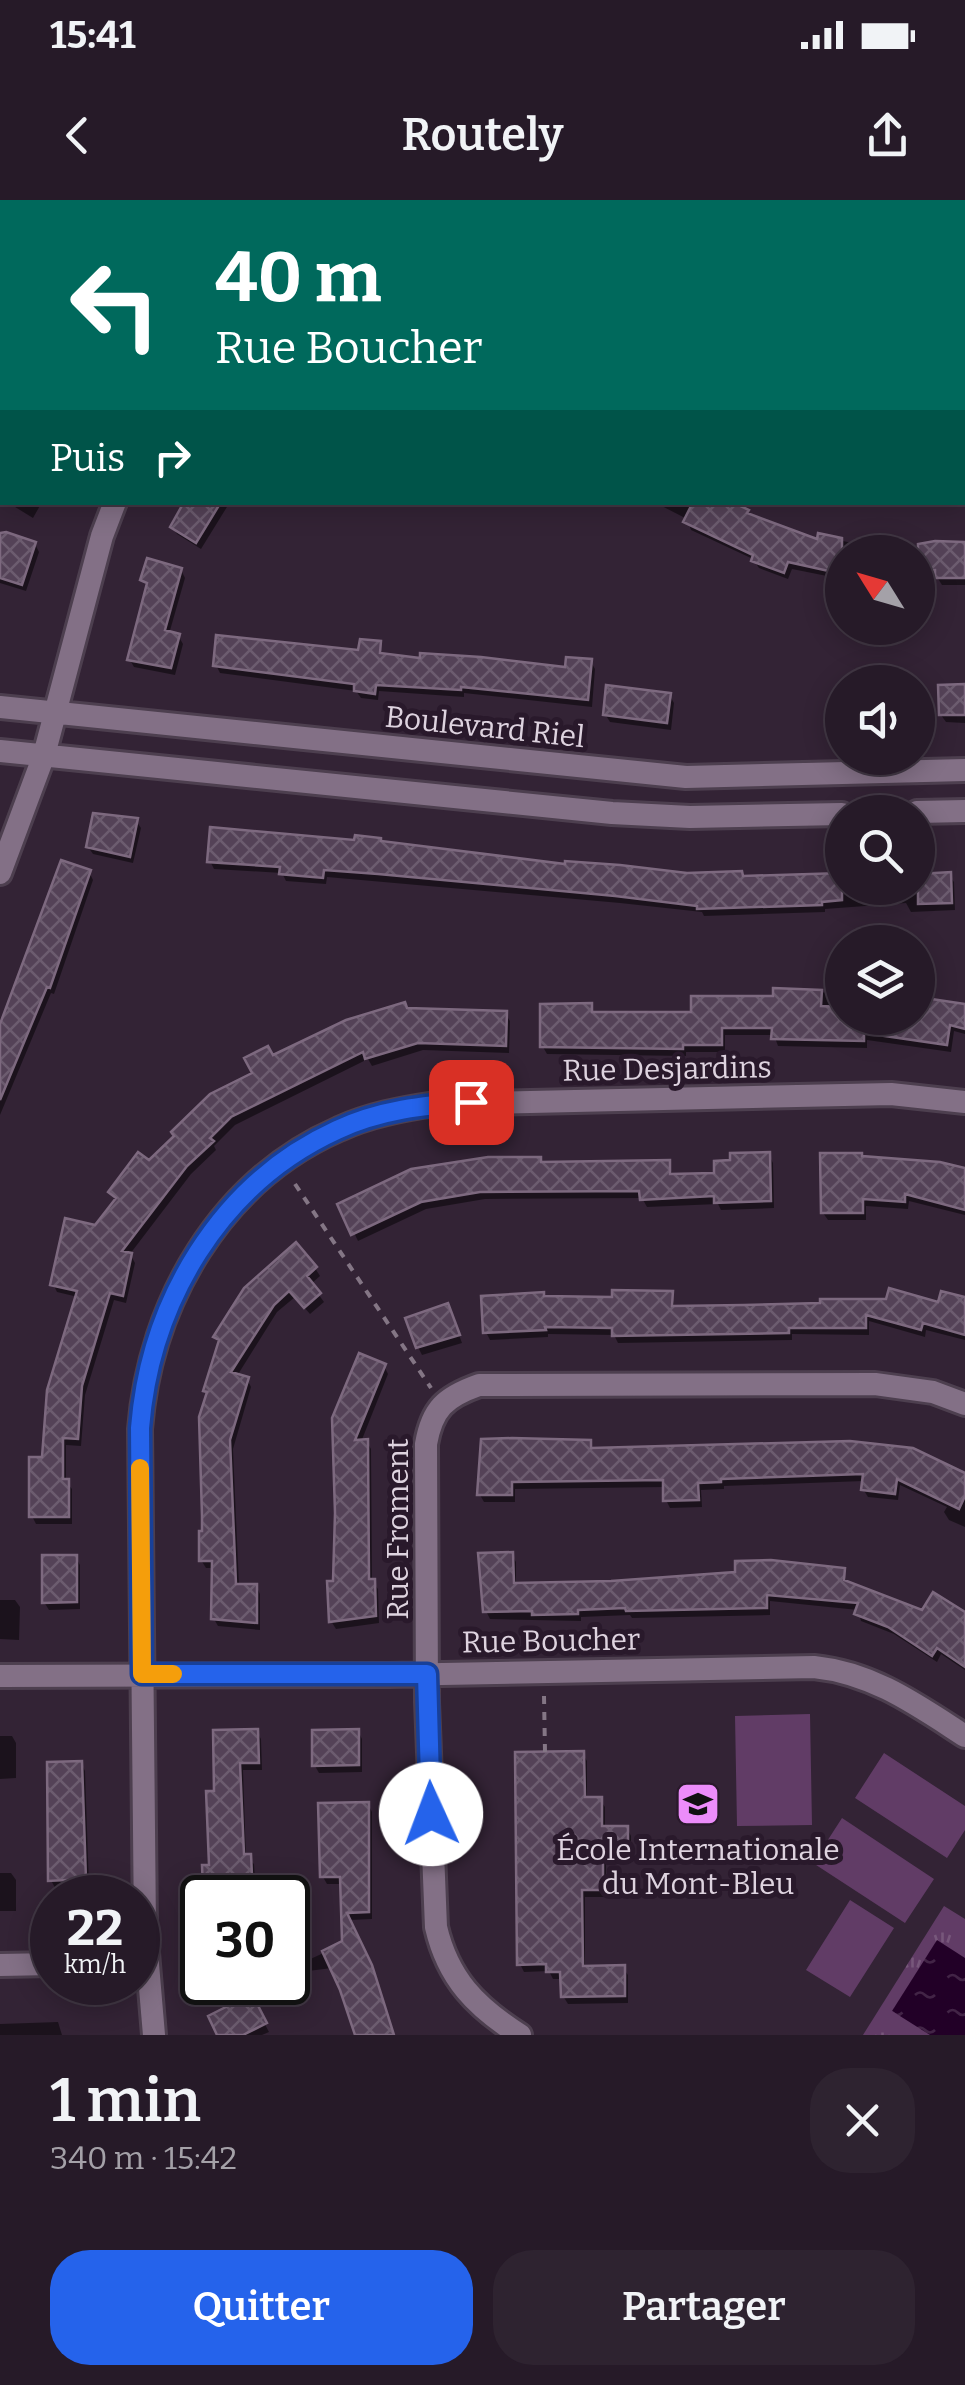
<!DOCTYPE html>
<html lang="fr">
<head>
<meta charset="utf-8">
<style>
  :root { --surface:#261a28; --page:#2e2330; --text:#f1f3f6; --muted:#a4a1a8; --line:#423845; --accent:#2563eb }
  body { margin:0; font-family:Bitter,serif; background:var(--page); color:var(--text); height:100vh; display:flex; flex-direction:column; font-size:38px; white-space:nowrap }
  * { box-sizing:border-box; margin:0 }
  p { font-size:32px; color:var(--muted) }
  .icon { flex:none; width:55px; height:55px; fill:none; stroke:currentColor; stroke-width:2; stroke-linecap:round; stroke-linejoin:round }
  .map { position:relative; height:1835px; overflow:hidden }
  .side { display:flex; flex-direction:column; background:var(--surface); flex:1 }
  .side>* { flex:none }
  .hud { position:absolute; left:0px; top:0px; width:965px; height:305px; box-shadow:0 5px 25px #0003,0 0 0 2px var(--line); background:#00695c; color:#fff; overflow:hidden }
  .needle { width:65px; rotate:307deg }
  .buttons { position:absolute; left:825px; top:335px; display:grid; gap:20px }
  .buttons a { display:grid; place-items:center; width:110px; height:110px; border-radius:50%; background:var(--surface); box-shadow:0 5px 25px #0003,0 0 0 2px var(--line); font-size:50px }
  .speed { position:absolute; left:30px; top:1675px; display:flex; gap:20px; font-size:50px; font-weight:700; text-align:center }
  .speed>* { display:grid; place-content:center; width:130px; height:130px; border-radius:50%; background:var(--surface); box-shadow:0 5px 25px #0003,0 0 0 2px var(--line); line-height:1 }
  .speed small { font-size:25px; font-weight:400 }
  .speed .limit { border:5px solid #111; border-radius:15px; background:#fff; color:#111 }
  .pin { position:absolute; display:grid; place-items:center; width:85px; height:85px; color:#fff; margin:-42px; border-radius:20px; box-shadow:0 5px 15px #0006 }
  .me { position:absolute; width:110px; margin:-55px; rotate:358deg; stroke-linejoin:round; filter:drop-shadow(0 0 8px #0008) }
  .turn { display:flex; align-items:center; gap:35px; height:210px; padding:0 50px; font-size:45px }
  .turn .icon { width:130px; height:130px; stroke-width:2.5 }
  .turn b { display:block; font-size:70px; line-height:85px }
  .then { display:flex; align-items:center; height:95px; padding:0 50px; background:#0003; gap:20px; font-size:38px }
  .round { display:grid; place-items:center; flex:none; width:105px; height:105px; border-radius:40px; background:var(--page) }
  .summary { display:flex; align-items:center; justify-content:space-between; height:170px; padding:0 50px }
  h1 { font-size:60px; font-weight:600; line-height:75px }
  .button { display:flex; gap:20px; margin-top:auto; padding:20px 50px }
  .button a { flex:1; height:115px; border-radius:40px; background:var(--accent); color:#fff; font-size:40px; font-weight:600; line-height:115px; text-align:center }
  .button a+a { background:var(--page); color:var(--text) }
  .status { display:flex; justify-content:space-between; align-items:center; height:70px; padding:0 50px; background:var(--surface); direction:ltr }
  .status svg { height:28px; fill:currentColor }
  header { display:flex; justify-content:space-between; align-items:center; height:130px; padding:0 50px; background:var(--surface); font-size:45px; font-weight:600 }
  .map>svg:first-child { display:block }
  .green { fill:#613c66 }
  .park { fill:url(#park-tufts) }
  .water { fill:url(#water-ripples) }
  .shadow { fill:#0007 }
  .building { fill:url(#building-cross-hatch); stroke:#7d697f; stroke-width:2.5 }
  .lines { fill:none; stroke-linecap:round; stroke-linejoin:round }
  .minor-casing { stroke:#4d3f4f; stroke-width:28 }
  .path { stroke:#847685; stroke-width:4; stroke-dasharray:8 8; stroke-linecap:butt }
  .minor { stroke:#837086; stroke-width:22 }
  .route-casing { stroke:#184099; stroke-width:25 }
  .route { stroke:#2563eb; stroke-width:18 }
  .slow { stroke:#f59e0b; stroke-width:18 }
  .labels { text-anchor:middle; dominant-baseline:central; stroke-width:10; stroke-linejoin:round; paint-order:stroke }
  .street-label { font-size:30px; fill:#ded3df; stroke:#29192b }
  .poi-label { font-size:30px; fill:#ded3df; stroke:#29192b }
</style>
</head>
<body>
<div class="status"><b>15:41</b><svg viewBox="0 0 49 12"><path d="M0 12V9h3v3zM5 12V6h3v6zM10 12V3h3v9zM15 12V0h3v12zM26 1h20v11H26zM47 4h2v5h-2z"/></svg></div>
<header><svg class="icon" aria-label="back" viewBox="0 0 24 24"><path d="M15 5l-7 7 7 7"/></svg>Routely<svg class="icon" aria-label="share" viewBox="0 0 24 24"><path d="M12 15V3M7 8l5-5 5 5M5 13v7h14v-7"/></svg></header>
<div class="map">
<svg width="965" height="1835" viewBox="0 0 965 1835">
  <defs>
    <pattern id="park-tufts" width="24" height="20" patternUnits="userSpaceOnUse" patternTransform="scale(2.5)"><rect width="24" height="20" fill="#613c66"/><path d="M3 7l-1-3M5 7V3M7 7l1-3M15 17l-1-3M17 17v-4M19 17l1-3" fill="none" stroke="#77577b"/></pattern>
    <pattern id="water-ripples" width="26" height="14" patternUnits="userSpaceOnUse" patternTransform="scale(2.5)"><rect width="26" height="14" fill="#220027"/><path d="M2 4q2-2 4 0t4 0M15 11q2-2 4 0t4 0" fill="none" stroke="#422446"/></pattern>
    <pattern id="building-cross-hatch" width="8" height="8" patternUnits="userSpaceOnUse" patternTransform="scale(2.5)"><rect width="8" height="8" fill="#544257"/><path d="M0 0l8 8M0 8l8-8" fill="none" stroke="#6c5c6f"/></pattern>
  </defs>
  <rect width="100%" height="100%" fill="#332335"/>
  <path class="green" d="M 810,1514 L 812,1625 L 737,1626 L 735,1516 Z
    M 884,1553 L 965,1606 L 965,1630 L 947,1658 L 855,1598 Z
    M 842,1618 L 934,1679 L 905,1723 L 813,1663 Z
    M 850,1700 L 894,1728 L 850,1797 L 806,1770 Z"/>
  <path class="park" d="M 944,1706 L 965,1719 L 965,1835 L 863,1835 Z"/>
  <path class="water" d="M 937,1740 L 965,1758 L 965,1835 L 930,1835 L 892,1811 Z"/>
  <path class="shadow" d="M 962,54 L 965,54 L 965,90 L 962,90 Z
    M 962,193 L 965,193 L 965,231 L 962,231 Z
    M 7,302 L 42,302 L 33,318 Z
    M 187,302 L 230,302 L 201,349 L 177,334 L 172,327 Z
    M 654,302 L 727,302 L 749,316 L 819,343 L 820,336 L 875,348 L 965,344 L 965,385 L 942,385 L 937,377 L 918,378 L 918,352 L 842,352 L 842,379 L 792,369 L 788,379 L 759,368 L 753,359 L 691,330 L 687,319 Z
    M 35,344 L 39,352 L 26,391 L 0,383 L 0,349 Z
    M 181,370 L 185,378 L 169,434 L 179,437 L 183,444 L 175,475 L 134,467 L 130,460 L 148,388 L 143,380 Z
    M 379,444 L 383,456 L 422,460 L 567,469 L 591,462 L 595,469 L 592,507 L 464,493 L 464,497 L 379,491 L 378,500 L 361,498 L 356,491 L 220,473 L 216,465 L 360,453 Z
    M 965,487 L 965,523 L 946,522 L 941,515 Z
    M 670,496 L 674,503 L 671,530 L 610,522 L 605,514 Z
    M 136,621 L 141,628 L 133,663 L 93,654 L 88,647 Z
    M 382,643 L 567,667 L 687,676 L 834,676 L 833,672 L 842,671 L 842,688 L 918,688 L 918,676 L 949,675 L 954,682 L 955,710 L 911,712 L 906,703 L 825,709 L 825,712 L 704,716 L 702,712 L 620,703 L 327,677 L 326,684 L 286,681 L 282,673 L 214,669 L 210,661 Z
    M 89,672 L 93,680 L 54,794 L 51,793 L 0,915 L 0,832 Z
    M 776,791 L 842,793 L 842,818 L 918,818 L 918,800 L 965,806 L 965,834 L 954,831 L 951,852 L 867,840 L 867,848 L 778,846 L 774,835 L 725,835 L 725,852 L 686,852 L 686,856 L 547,854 L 543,847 L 590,806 L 595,814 L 694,815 L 775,799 Z
    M 407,811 L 505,814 L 510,821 L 509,853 L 423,850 L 372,866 L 368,859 L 235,925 L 214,946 L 216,950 L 191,974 L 130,1054 L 135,1063 L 126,1103 L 114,1100 L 85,1195 L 81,1246 L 66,1245 L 66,1282 L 72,1289 L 72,1324 L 36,1324 L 32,1316 L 78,1097 L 57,1092 L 53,1084 L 116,1001 L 111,992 L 272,858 Z
    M 769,955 L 773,963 L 774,1008 L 721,1010 L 718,1004 L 647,1007 L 642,998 L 485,999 L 426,1009 L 358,1041 L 341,1006 L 540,960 L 543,965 L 668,962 L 673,977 L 716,975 L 732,963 Z
    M 863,959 L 965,972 L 965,1015 L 909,1001 L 908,1009 L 866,1006 L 866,1020 L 828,1020 L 823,1013 Z
    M 315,1068 L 320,1076 L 311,1084 L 324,1102 L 310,1114 L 295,1097 L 277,1112 L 237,1176 L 247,1179 L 251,1187 L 233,1249 L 239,1386 L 256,1386 L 260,1394 L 260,1430 L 218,1426 L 214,1419 L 215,1368 L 206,1368 L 201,1360 L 208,1195 L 206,1191 L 220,1144 L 216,1137 Z
    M 671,1093 L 675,1108 L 888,1102 L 940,1105 L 965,1100 L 965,1140 L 926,1130 L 925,1137 L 869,1121 L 869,1135 L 792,1134 L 792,1140 L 618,1143 L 614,1135 L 548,1134 L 548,1137 L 490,1140 L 486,1132 L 544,1098 L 615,1100 Z
    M 451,1113 L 462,1143 L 422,1155 L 418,1147 Z
    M 384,1166 L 388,1174 L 361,1242 L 367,1242 L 371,1249 L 372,1381 L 378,1389 L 379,1423 L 336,1429 L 331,1421 L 336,1383 L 335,1219 Z
    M 589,1242 L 594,1250 L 965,1275 L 965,1327 L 949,1320 L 944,1312 L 947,1307 L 900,1285 L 898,1300 L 868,1297 L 863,1289 L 864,1281 L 724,1286 L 724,1289 L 701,1290 L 702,1307 L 670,1308 L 666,1300 L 666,1287 L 515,1289 L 515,1302 L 484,1302 L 480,1295 Z
    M 512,1355 L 516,1362 L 516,1385 L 843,1370 L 847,1384 L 923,1413 L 965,1415 L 965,1470 L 941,1454 L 937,1462 L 894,1434 L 861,1421 L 858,1410 L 770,1401 L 770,1415 L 632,1418 L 630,1415 L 581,1417 L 581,1421 L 490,1419 L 486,1411 Z
    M 76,1358 L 80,1365 L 80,1409 L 49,1410 L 44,1402 Z
    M 0,1400 L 15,1400 L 20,1407 L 19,1440 L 0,1439 Z
    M 358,1531 L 362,1539 L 362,1572 L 319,1573 L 315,1566 Z
    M 257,1532 L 261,1539 L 262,1570 L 243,1570 L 246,1657 L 254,1664 L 256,1698 L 212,1698 L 205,1689 L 212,1667 L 217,1593 Z
    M 0,1536 L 12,1536 L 16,1543 L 16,1578 L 0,1579 Z
    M 583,1554 L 587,1561 L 587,1600 L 600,1600 L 605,1607 L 605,1629 L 627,1628 L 631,1636 L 631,1663 L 606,1664 L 606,1697 L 585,1697 L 585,1768 L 623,1768 L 628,1775 L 628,1803 L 568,1804 L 563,1796 L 563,1779 L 553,1779 L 549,1771 L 524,1772 L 520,1764 Z
    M 81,1563 L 85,1571 L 89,1686 L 55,1688 L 51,1680 Z
    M 368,1604 L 372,1612 L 372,1719 L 350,1720 L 349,1700 L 343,1684 L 327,1684 L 323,1677 Z
    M 0,1673 L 11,1673 L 16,1680 L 16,1711 L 0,1711 Z
    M 344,1709 L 375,1775 L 394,1835 L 357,1835 L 332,1768 L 308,1771 L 304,1762 L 345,1743 Z
    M 251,1798 L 269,1832 L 262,1835 L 220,1835 Z
    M 58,1822 L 62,1835 L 0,1835 L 0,1824 Z"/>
  <path class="building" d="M 184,302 L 221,302 L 196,343 L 170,327 Z
    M 693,302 L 732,302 L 749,310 L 747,313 L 817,339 L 818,333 L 842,338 L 842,374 L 788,362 L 784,373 L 751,361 L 753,355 L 683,322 Z
    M 6,332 L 36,342 L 22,385 L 0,378 L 0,333 Z
    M 935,341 L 965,342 L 965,378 L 935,378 L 935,370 L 918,371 L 918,344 Z
    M 147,358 L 182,368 L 165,430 L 180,434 L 171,468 L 127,460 L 147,383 L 140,380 Z
    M 216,435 L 358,450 L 360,439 L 381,441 L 380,453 L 420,458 L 420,453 L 481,457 L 565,467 L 566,457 L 592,459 L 588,500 L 461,487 L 461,490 L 376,485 L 375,494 L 354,491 L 354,484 L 213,466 Z
    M 965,484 L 965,515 L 939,515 L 938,485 Z
    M 606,485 L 671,493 L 667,523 L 603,515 Z
    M 93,613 L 138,618 L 130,657 L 86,647 Z
    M 210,627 L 354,640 L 355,635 L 381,638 L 381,641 L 565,664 L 565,661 L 620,665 L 687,673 L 742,671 L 743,676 L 842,673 L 842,700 L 822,702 L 822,705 L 697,709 L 697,706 L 615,696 L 378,674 L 324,670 L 323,678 L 279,674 L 280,667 L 207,662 Z
    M 61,660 L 91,670 L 50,788 L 47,787 L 0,900 L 0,824 Z
    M 951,672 L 952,703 L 918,704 L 918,674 Z
    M 773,788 L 822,790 L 821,806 L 842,807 L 842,818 L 918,818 L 918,797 L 965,804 L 965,829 L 950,825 L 947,845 L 864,833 L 864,841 L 771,839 L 772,828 L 722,828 L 722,845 L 683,845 L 683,849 L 540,847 L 540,804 L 592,803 L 592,812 L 691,812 L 691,796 L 773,796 Z
    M 405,802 L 407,808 L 507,811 L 506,846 L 418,843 L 365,859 L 363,852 L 231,917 L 210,938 L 214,941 L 187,966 L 122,1051 L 132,1053 L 123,1096 L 110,1093 L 82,1186 L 78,1239 L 63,1238 L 63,1279 L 69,1279 L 69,1317 L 29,1317 L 29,1257 L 42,1257 L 47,1190 L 77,1091 L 50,1085 L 65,1018 L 95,1025 L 116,998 L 108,992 L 138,952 L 149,960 L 174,936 L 171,932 L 210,894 L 252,873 L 244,858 L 268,846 L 273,855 L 346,820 Z
    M 770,952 L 771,1001 L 714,1003 L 714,996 L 640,1000 L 639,991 L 480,992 L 421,1002 L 351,1035 L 337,1004 L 411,969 L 488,957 L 541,957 L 541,962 L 670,960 L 670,974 L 714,973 L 714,961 L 730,960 L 730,953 Z
    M 820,953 L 862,953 L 862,956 L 940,962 L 965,968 L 965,1010 L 905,994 L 905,1002 L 863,999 L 863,1013 L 821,1013 Z
    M 296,1042 L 317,1067 L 307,1076 L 321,1093 L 304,1108 L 289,1091 L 274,1105 L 231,1172 L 249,1177 L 230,1240 L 236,1384 L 257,1384 L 257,1423 L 211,1419 L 212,1361 L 199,1361 L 199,1331 L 202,1331 L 202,1316 L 199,1217 L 207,1192 L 203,1191 L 219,1140 L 213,1137 L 244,1088 Z
    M 889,1088 L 938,1102 L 941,1091 L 965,1097 L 965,1135 L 923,1123 L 921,1130 L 866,1115 L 866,1128 L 789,1128 L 789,1133 L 612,1136 L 612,1128 L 545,1127 L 546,1130 L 483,1133 L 481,1096 L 544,1092 L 544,1096 L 612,1097 L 612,1090 L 673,1091 L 672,1106 L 744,1105 L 820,1103 L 820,1099 L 886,1099 Z
    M 448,1103 L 460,1135 L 416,1148 L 405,1118 Z
    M 359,1153 L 386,1164 L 355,1240 L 368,1239 L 369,1379 L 375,1379 L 376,1416 L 329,1422 L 327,1381 L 333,1381 L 335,1313 L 332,1218 Z
    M 512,1238 L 591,1240 L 591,1248 L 850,1241 L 913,1248 L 965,1273 L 965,1296 L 959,1309 L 897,1279 L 895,1294 L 861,1290 L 863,1274 L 721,1279 L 721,1282 L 698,1283 L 699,1300 L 663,1301 L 663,1280 L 512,1282 L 512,1295 L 477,1295 L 481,1239 Z
    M 513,1352 L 514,1383 L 611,1381 L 735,1372 L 735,1361 L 771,1360 L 845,1368 L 844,1380 L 922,1410 L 933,1392 L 965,1412 L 965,1467 L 937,1448 L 932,1456 L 888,1427 L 854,1414 L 858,1403 L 767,1395 L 767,1408 L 626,1411 L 625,1408 L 578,1410 L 578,1414 L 532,1415 L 532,1411 L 483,1412 L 478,1353 Z
    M 42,1355 L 77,1355 L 77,1402 L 42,1403 Z
    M 258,1529 L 259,1563 L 240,1563 L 244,1654 L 251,1654 L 253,1697 L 209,1698 L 209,1690 L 203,1690 L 202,1665 L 209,1665 L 206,1591 L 214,1591 L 213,1530 Z
    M 359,1529 L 359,1565 L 312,1566 L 312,1530 Z
    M 584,1551 L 585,1597 L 602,1597 L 602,1626 L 628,1626 L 628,1656 L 603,1657 L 603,1690 L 582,1690 L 583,1766 L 625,1765 L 625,1796 L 561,1797 L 560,1772 L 546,1772 L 546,1764 L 517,1765 L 515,1552 Z
    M 82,1561 L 86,1679 L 48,1681 L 47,1562 Z
    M 369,1602 L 369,1712 L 347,1713 L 372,1765 L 394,1835 L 355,1835 L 340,1790 L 322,1751 L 342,1741 L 340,1677 L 320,1677 L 318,1603 Z
    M 252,1794 L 267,1823 L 243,1835 L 217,1835 L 208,1816 Z"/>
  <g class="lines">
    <defs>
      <path id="minor" d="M 319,0 L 322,2
        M 299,2 L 300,0
        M 637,2 L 638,0
        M 962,279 L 965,279
        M 0,507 L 686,577 L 965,570
        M 0,551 L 612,613 L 690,617 L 842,614
        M 917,612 L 965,611
        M 0,673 L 44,555 L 102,336 L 115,302
        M 0,1476 L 389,1475 L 814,1467 C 873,1473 917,1505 965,1536
        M 0,1765 L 52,1764
        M 154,1835 L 145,1729 L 140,1229 C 150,1103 220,981 339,929 C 369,915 402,909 435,904 L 891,894 L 965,902
        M 520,1835 C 476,1807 448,1779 436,1727 L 427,1502 L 426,1244 C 432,1209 445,1197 479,1185 L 875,1184 L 933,1192 L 965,1204"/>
    </defs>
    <use href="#minor" class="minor-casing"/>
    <path class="path" d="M 295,984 L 431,1188
      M 544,1496 L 545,1552"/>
    <use href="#minor" class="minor"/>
  </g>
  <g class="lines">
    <defs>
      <path id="route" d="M 431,1614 L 427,1474 L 142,1474 L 140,1228 C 150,1103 219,984 337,930 C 379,910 425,905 471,902"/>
    </defs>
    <use href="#route" class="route-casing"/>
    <use href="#route" class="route"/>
    <path class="slow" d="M 140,1268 L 142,1474 L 173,1474"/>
  </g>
  <defs>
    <symbol id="school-square" viewBox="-11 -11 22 22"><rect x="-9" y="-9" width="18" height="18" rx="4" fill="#ec8cfa" stroke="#29192b"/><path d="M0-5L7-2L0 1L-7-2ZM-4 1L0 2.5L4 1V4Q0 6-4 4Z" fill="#111"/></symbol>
  </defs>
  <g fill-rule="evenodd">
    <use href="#school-square" x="673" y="1579" width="50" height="50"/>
  </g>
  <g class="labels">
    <g class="street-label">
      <text transform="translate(485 527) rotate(6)">Boulevard Riel</text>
      <text transform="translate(667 869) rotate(-1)">Rue Desjardins</text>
      <text transform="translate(398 1329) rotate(-90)">Rue Froment</text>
      <text transform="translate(551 1441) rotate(-1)">Rue Boucher</text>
    </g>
    <g class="poi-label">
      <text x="698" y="1650">École Internationale<tspan x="698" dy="34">du Mont-Bleu</tspan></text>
    </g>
  </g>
</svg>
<div class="buttons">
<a><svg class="needle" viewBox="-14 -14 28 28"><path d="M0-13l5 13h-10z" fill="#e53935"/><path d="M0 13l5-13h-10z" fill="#a4a1a8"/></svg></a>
<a><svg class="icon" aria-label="sound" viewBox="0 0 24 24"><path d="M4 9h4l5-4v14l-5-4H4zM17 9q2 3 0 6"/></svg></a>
<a><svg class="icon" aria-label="search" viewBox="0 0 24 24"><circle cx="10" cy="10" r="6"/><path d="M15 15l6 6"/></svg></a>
<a><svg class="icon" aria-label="layers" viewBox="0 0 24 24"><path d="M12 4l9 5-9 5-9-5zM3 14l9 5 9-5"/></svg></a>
</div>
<div class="speed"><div>22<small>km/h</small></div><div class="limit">30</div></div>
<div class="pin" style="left:471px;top:902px;background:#d93025"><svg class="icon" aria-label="arrive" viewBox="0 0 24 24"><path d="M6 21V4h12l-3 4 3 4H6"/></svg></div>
<svg class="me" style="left:431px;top:1614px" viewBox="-20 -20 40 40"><circle r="19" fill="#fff"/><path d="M0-13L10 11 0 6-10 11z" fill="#2563eb"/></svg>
<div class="hud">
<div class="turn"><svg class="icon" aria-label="left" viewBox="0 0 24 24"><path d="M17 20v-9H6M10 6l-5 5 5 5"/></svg><div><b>40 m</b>Rue Boucher</div></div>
<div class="then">Puis<svg class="icon" aria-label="right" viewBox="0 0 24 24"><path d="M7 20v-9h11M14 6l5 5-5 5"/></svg></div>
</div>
</div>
<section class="side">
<div class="summary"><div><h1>1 min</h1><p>340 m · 15:42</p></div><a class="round"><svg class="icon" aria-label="close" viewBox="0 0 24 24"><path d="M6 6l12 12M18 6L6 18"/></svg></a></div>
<div class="button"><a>Quitter</a><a>Partager</a></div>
</section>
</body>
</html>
